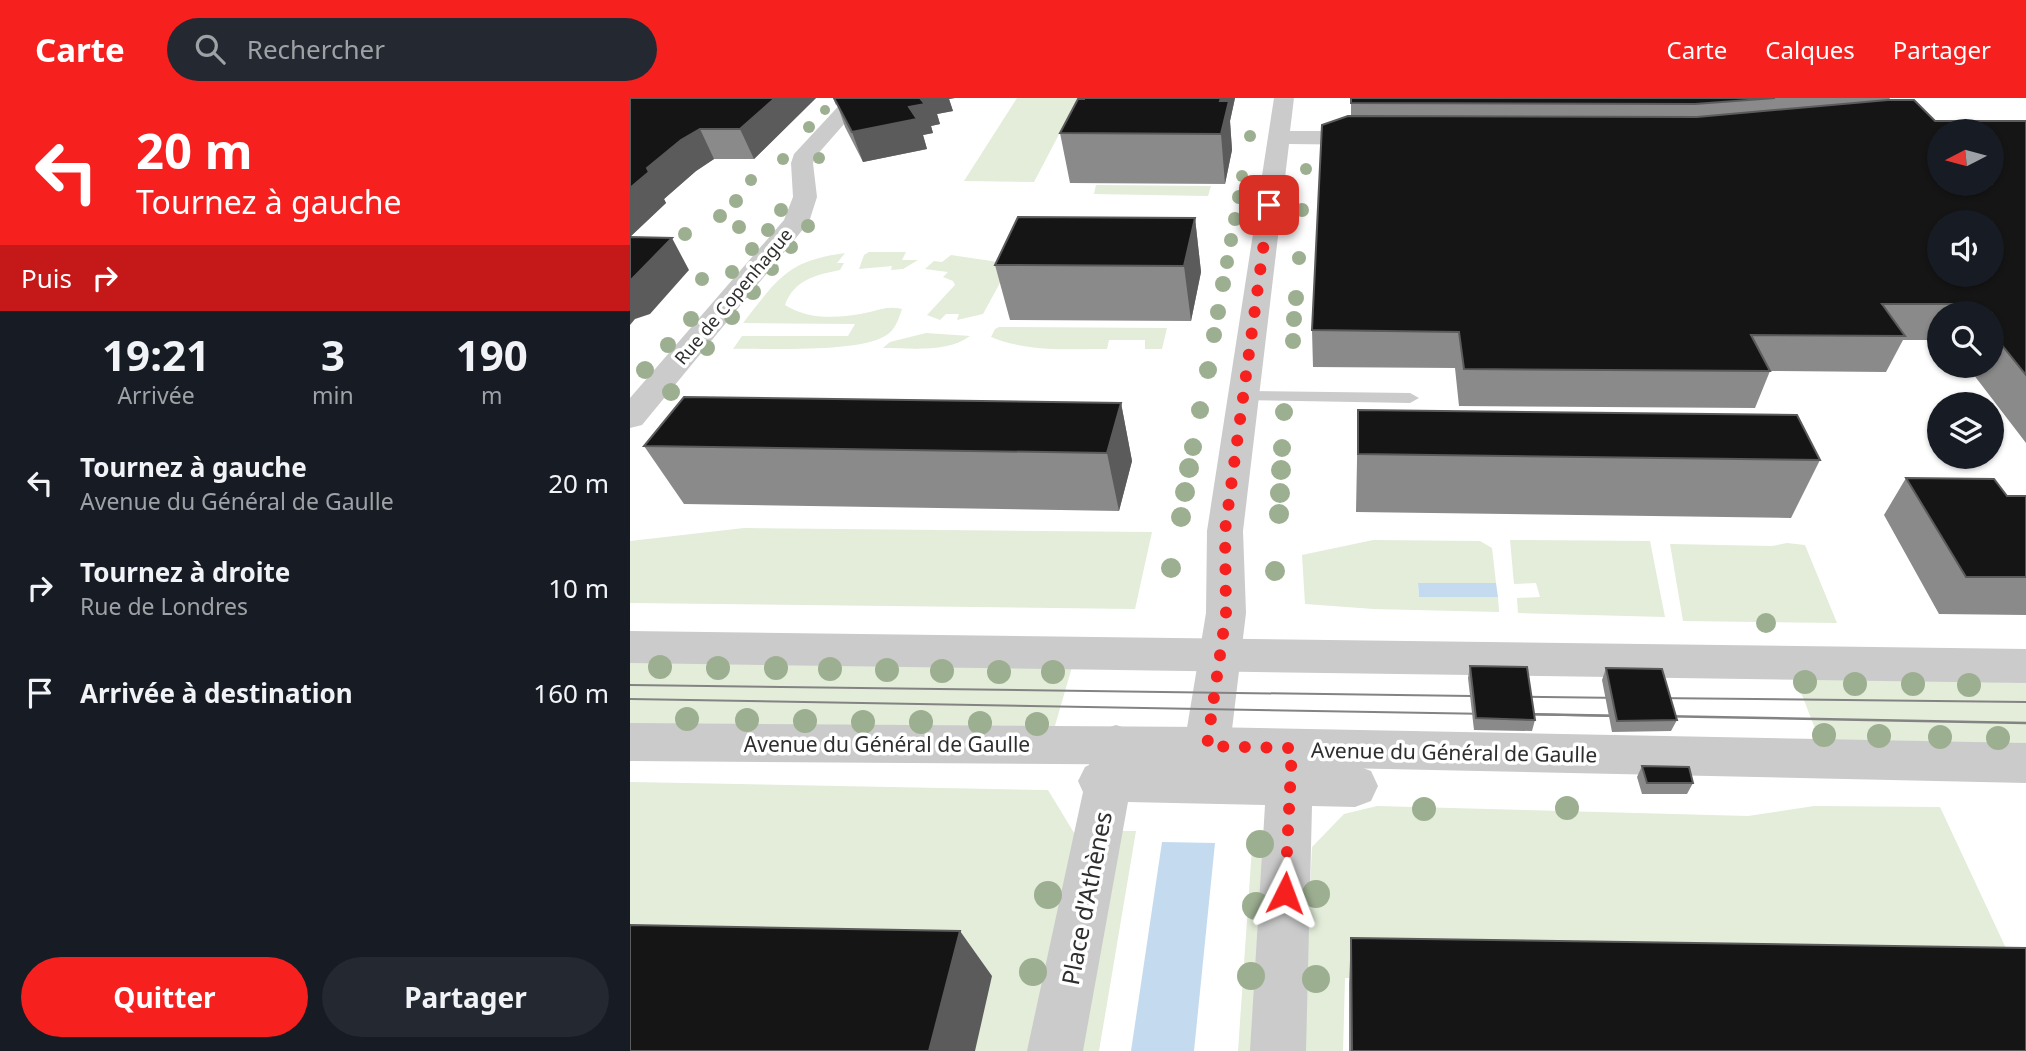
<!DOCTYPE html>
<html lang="fr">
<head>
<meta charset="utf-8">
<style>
  :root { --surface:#171b24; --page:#242831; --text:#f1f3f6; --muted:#9ea1a6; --accent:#f6201f }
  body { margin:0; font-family:"Noto Sans",sans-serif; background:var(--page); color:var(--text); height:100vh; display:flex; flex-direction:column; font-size:26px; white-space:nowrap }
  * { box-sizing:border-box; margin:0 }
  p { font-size:23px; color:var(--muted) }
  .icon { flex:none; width:38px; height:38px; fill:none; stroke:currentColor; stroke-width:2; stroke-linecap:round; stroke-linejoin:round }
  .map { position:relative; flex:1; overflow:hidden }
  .side { display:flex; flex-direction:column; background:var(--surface); width:630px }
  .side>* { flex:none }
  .banner { background:#f6201f; color:#fff; overflow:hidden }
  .needle { width:46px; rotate:264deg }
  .fabs { position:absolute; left:1297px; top:21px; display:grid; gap:14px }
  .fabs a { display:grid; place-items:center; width:77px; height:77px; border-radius:50%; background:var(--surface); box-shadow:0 2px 5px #0004; font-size:35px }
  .pin { position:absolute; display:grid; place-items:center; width:60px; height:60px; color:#fff; margin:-30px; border-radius:14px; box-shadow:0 4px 10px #0006 }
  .me { position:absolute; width:77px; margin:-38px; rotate:3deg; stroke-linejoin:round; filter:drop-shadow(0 0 5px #0008) }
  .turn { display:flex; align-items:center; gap:24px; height:147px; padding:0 21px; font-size:32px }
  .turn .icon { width:91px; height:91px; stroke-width:2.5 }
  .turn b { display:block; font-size:49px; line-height:60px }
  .then { display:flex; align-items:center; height:66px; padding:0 21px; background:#0003; gap:14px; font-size:26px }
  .eta { display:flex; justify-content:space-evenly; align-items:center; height:119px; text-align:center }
  .eta b { font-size:42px; font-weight:700; line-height:49px }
  .button { display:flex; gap:14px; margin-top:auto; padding:14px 21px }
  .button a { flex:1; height:80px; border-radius:42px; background:var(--accent); color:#fff; font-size:28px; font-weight:700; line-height:80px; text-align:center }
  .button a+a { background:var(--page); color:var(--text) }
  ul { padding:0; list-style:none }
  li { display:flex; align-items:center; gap:21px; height:105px; padding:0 21px }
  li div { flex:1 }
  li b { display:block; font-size:26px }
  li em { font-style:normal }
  header { display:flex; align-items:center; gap:42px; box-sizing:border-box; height:98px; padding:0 35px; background:var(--accent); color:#fff }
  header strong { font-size:33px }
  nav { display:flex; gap:38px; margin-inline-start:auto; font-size:24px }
  .search { width:490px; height:63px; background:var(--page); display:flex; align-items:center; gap:18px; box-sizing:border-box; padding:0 24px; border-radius:38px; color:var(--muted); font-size:26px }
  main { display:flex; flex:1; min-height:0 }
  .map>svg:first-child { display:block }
  .green { fill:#e3edda }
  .water { fill:#c4dbef }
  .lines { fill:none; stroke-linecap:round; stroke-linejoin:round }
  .service { fill:#cbcbcb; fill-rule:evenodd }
  .minor { fill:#cbcbcb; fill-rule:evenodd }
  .tertiary { fill:#cbcbcb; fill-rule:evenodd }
  .tram-far1 { stroke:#838383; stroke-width:2 }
  .tram { stroke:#838383; stroke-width:2.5 }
  .tree { fill:#9daf91 }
  .wall { fill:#8a8a8a }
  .shaded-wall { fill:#5b5b5b }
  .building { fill:#151515; stroke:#5b5b5b; stroke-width:2; fill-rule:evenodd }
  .route { stroke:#f6201f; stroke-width:12; stroke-dasharray:0 21.6 }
  .labels { text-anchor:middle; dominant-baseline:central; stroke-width:7; stroke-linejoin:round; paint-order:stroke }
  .far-street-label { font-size:18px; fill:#2e2e2e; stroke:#fff }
  .street-label { font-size:21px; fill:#2e2e2e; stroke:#fff }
  .near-street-label { font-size:24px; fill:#2e2e2e; stroke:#fff }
</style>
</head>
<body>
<header>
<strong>Carte</strong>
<div class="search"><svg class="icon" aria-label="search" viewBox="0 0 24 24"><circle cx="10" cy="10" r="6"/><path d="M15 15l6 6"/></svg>Rechercher</div>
<nav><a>Carte</a><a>Calques</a><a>Partager</a></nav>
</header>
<main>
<section class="side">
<div class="banner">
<div class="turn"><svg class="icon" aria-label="left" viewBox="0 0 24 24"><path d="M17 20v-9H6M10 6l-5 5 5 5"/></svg><div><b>20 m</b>Tournez à gauche</div></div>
<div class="then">Puis<svg class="icon" aria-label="right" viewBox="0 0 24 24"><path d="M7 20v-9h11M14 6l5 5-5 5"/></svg></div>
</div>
<div class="eta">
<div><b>19:21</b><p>Arrivée</p></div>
<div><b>3</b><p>min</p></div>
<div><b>190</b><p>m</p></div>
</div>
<ul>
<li><svg class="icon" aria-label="left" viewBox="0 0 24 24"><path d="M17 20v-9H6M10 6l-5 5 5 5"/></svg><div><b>Tournez à gauche</b><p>Avenue du Général de Gaulle</p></div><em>20 m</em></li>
<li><svg class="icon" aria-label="right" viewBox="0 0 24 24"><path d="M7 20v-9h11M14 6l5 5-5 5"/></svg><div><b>Tournez à droite</b><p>Rue de Londres</p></div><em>10 m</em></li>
<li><svg class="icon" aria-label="arrive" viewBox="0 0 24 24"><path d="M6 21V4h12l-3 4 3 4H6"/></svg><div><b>Arrivée à destination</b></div><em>160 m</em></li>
</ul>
<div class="button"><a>Quitter</a><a>Partager</a></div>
</section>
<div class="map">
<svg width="1396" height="953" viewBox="0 0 1396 953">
  <rect width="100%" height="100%" fill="#fff"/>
  <path class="green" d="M 387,0 L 448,0 L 404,84 L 334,83 Z
    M 466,87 L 581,88 L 578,98 L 464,96 Z
    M 239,154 L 276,154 L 272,162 L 288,162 L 273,171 L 261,172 L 262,168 L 229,171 L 234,157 Z
    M 215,155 L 207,165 L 214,165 L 210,172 C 185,177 164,182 155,207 C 180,223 211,220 240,214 C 251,211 261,208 272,211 C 269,220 265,233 255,238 C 227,255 138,250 103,251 L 112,238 L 218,238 L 225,226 L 113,225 C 148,181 156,163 215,155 Z
    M 321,157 L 368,164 L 371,183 L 353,216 L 327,222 L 329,216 L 316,216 L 310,222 L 297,217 L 325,187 L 323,183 L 313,179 L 318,174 L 295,171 L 304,163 L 312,164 Z
    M 369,229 L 537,230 L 532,251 L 515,251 L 515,242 L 479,242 L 477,251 C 440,251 396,254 361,239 L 365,231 Z
    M 296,235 L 340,238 C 318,255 280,250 253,250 L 260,244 Z
    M 114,430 L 522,434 L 505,511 L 0,505 L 0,443 Z
    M 743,442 L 850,443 L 862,450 L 866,485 L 788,485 L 789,499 L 868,499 L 869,514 L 744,511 L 675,506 L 672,457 Z
    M 880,442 L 1020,443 L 1035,519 L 888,515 L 887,500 L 910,499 L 906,485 L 884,486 Z
    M 1157,445 L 1175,447 L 1207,525 L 1053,523 L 1040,446 L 1142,448 Z
    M 0,558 L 444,562 L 424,631 L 0,627 Z
    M 1165,579 L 1396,582 L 1396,649 L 1191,646 Z
    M 0,684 L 418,692 L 452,748 L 407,953 L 0,953 Z
    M 747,708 L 1118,718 L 1184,708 L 1310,709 L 1395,891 L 715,880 L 713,953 L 673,953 L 682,749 L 714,716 Z
    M 482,733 L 506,733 L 469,953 L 442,953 Z
    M 623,735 L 647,735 L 636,953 L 608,953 Z"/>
  <path class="water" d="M 788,485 L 866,485 L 868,499 L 789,499 Z
    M 532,744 L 585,745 L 564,953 L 501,953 Z"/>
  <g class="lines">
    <path class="service" d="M 613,293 L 780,295 L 789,300 L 780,305 L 607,302 L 604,298 L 607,294 Z"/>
    <path class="minor" d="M 216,0 L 237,0 L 186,58 L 183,65 L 187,99 L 179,124 L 12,327 L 0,330 L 0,300 L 154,122 L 163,99 L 161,65 L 164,56 Z
      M 644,0 L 664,0 L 660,33 L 744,33 L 755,40 L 744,47 L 659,46 L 613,433 L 616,515 L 600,648 L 593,662 L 584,665 L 637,666 L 638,650 L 645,636 L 661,631 L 677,636 L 684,650 L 683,667 L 725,667 L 741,673 L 748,688 L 741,703 L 725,709 L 682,708 L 676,953 L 620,953 L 635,707 L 498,704 L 453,953 L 397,953 L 453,694 L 448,683 L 455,669 L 459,667 L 470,632 L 486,627 L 502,632 L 508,646 L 505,663 L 569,664 L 561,662 L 554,648 L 576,515 L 577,433 Z"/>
    <path class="tertiary" d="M 0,533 L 1396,551 L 1396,585 L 0,565 Z
      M 0,625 L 577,629 L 1396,645 L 1396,685 L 577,667 L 0,663 Z"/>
    <path class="tram-far1" d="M 0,587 L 994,600
      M 1022,600 L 1396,604
      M 0,601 L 861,616
      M 885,616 L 988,618"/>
    <path class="tram" d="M 890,616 L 997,618
      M 1025,618 L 1396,625"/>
  </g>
  <g class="tree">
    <circle cx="195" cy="12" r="5"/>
    <circle cx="179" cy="29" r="6"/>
    <circle cx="620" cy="38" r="6"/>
    <circle cx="189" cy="60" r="6"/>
    <circle cx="153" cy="61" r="6"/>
    <circle cx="676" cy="71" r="6"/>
    <circle cx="612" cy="78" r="6"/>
    <circle cx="121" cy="82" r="6"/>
    <circle cx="609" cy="99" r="7"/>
    <circle cx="106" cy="103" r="7"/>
    <circle cx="151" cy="112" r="7"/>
    <circle cx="672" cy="112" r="7"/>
    <circle cx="90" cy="118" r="7"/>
    <circle cx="605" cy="121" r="7"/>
    <circle cx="178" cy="128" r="7"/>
    <circle cx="109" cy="129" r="7"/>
    <circle cx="138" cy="132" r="7"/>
    <circle cx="55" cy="136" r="7"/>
    <circle cx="601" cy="142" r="7"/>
    <circle cx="161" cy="149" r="7"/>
    <circle cx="122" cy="151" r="7"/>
    <circle cx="669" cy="160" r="7"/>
    <circle cx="597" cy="164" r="7"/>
    <circle cx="142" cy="171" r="7"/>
    <circle cx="102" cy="174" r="7"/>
    <circle cx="72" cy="181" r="7"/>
    <circle cx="593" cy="186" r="8"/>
    <circle cx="123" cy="194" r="8"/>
    <circle cx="666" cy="200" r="8"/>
    <circle cx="588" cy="214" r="8"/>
    <circle cx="102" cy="219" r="8"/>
    <circle cx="61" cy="221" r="8"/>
    <circle cx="664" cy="221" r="8"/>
    <circle cx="584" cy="237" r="8"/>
    <circle cx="663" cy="243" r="8"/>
    <circle cx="38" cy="247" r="8"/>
    <circle cx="77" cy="250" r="8"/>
    <circle cx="15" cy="272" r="9"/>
    <circle cx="578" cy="272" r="9"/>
    <circle cx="41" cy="294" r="9"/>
    <circle cx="570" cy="312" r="9"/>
    <circle cx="654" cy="314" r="9"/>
    <circle cx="563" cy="349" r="9"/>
    <circle cx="652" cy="350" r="9"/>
    <circle cx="559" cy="370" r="10"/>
    <circle cx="651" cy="372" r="10"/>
    <circle cx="555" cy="394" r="10"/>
    <circle cx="650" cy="395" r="10"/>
    <circle cx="649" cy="416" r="10"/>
    <circle cx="551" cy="419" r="10"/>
    <circle cx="541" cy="470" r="10"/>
    <circle cx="645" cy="473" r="10"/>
    <circle cx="1136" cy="525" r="10"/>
    <circle cx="30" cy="569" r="12"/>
    <circle cx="88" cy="570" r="12"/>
    <circle cx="146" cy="570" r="12"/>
    <circle cx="200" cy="571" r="12"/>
    <circle cx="257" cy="572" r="12"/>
    <circle cx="312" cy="573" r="12"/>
    <circle cx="369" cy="574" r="12"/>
    <circle cx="423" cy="574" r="12"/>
    <circle cx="1175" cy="584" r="12"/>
    <circle cx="1225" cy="586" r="12"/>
    <circle cx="1283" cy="586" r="12"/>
    <circle cx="1339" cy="587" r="12"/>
    <circle cx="57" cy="621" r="12"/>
    <circle cx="117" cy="622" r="12"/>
    <circle cx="175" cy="623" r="12"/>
    <circle cx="233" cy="624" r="12"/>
    <circle cx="291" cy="624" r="12"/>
    <circle cx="350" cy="625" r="12"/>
    <circle cx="407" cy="626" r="12"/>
    <circle cx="1194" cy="637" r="12"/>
    <circle cx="1249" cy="638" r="12"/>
    <circle cx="1310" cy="639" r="12"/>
    <circle cx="1368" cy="640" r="12"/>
    <circle cx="937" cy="710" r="12"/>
    <circle cx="794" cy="711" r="12"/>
    <circle cx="630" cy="746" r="14"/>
    <circle cx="686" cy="796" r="14"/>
    <circle cx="418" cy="797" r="14"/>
    <circle cx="626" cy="808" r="14"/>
    <circle cx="403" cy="874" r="14"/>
    <circle cx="621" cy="878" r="14"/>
    <circle cx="686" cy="881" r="14"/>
  </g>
  <path class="wall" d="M 0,0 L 186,0 L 124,61 L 84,61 L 66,73 L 34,101 L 36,105 L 0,139 Z
    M 203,0 L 325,0 L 319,1 L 323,13 L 307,16 L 310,26 L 301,28 L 303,35 L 293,37 L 297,51 L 233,64 L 215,29 L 207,6 L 206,7 Z
    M 454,0 L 605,0 L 600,23 L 602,52 L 595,86 L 440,85 L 430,35 Z
    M 721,0 L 1260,0 L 1259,2 L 1305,23 L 1396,23 L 1396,345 L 1337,268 L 1362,268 L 1362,215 L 1309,215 L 1309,242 L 1273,242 L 1256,274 L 1140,273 L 1125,310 L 829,308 L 825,270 L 683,269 L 682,232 L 721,18 Z
    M 565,120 L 571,174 L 561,223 L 380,222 L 365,167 Z
    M 491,305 L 502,363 L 489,413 L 54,406 L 14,348 Z
    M 728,312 L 1190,362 L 1161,420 L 726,414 Z
    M 1276,380 L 1377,398 L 1396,398 L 1396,517 L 1309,516 L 1254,417 Z
    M 840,568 L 905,622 L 902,633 L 844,632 L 838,580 Z
    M 976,570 L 1047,622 L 1041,633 L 982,634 L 972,582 Z
    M 1012,668 L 1063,685 L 1057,696 L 1012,696 L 1007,679 Z
    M 721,840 L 1396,953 L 719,953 L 719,885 Z"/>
  <path class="shaded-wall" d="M 145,0 L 186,0 L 124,61 L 110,31 Z
    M 289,0 L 325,0 L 319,1 L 323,13 L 307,16 L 310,26 L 301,28 L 303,35 L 293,37 L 297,51 L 233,64 L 222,34 L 279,9 Z
    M 591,0 L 605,0 L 600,23 L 602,52 L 595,86 L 591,36 Z
    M 70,31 L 84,61 L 66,73 L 34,101 L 36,105 L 0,139 L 0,90 L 17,70 L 51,42 Z
    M 565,120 L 571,174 L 561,223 L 554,168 Z
    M 42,140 L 59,172 L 20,216 L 5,221 L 0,227 L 0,183 Z
    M 491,305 L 502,363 L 489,413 L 477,355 Z
    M 330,833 L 362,878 L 345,953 L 299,953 Z"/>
  <path class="building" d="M 0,0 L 145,0 L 110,31 L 70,31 L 51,42 L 17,70 L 19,74 L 0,90 Z
    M 204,0 L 290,0 L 295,6 L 279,9 L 287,21 L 222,34 Z
    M 454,0 L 591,0 L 590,3 L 599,3 L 591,36 L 430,35 L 448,1 L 454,1 Z
    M 721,0 L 1145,0 L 1065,6 L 721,5 Z
    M 1258,2 L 1284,2 L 1305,23 L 1396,23 L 1396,277 L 1362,235 L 1362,215 L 1345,215 L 1337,206 L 1252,206 L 1275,238 L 1121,237 L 1140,273 L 834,271 L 829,234 L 682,232 L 692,27 L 718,18 L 1067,19 ZM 1309,33 L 1362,33 L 1362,86 L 1309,86 ZM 1309,124 L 1362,124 L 1362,177 L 1309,177 Z
    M 388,119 L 565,120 L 554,168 L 365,167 Z
    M 0,139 L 42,140 L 0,183 Z
    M 54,299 L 491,305 L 477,355 L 14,348 Z
    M 728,312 L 1167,317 L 1190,362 L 728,356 Z
    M 1276,380 L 1364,381 L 1377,398 L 1396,398 L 1396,479 L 1336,479 Z
    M 840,568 L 897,569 L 905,622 L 846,620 Z
    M 976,570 L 1032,571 L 1047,622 L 987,623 Z
    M 1012,668 L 1059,669 L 1063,685 L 1017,685 Z
    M 0,827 L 330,833 L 299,953 L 0,953 Z
    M 721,840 L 1396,850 L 1396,953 L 722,953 Z"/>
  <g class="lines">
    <path class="route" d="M 639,107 L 595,433 L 596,515 L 577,648 L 662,650 L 655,795"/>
  </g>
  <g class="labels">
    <g class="far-street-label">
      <text transform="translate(103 198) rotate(-50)">Rue de Copenhague</text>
    </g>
    <g class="street-label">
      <text x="257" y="646">Avenue du Général de Gaulle</text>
      <text transform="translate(824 654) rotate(1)">Avenue du Général de Gaulle</text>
    </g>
    <g class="near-street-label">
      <text transform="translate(456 800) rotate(-79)">Place d'Athènes</text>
    </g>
  </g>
</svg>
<div class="fabs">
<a><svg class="needle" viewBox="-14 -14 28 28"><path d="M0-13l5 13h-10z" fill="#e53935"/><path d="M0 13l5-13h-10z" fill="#9ea1a6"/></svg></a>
<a><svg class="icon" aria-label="sound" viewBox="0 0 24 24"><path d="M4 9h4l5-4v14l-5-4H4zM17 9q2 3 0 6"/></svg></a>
<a><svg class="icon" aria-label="search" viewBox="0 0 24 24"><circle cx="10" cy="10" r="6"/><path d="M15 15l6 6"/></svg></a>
<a><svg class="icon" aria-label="layers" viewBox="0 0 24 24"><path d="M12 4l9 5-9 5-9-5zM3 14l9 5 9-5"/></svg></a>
</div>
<div class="pin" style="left:639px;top:107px;background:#d93025"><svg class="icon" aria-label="arrive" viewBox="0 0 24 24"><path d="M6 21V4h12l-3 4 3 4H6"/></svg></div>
<svg class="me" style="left:655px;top:795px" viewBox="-20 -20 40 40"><path d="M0-17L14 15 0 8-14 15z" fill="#f6201f" stroke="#fff" stroke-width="4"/></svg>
</div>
</main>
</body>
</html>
